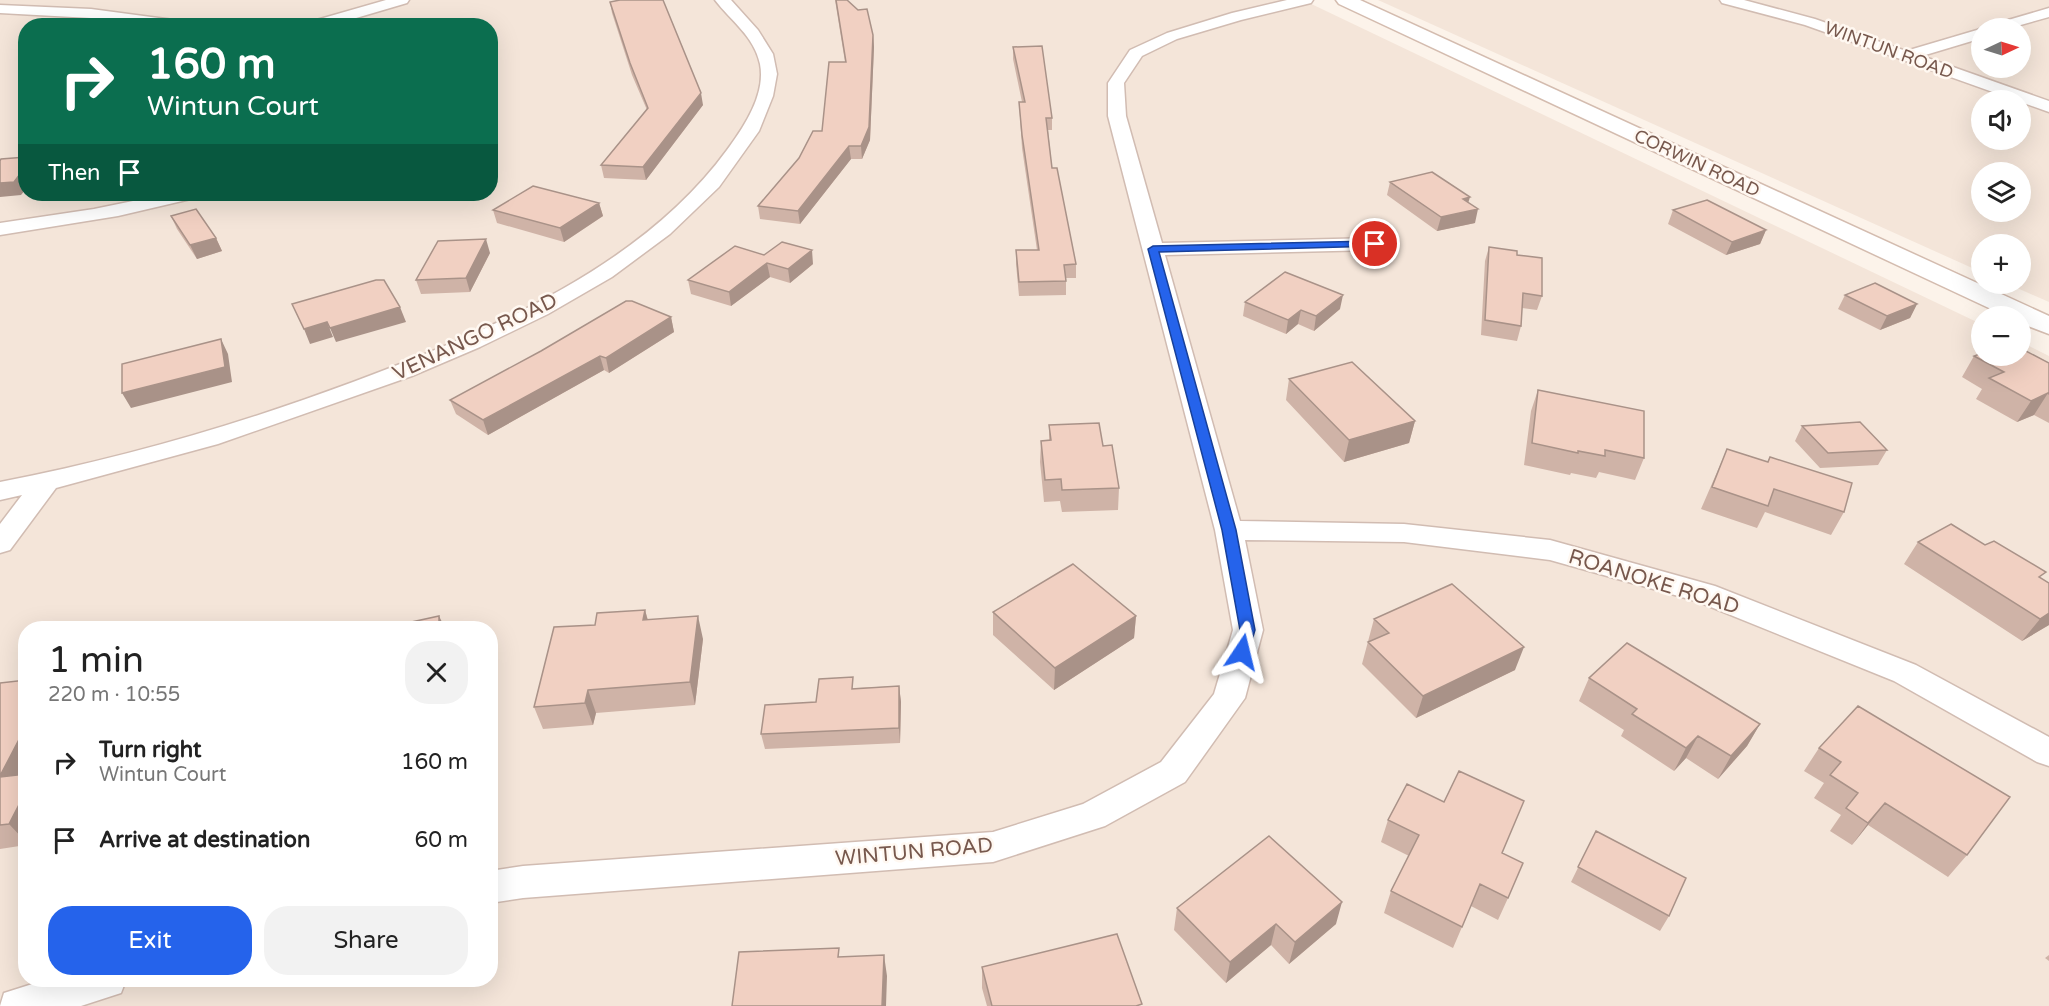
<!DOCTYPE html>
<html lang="en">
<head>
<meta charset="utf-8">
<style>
  :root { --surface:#fff; --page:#f2f2f2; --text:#222; --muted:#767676; --accent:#2563eb }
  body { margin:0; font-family:"Varela Round",sans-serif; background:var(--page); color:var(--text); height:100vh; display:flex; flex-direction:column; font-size:22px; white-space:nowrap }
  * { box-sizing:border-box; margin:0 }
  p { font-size:20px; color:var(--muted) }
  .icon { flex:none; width:33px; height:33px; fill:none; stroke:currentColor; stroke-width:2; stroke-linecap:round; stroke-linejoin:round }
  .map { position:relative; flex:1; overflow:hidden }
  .sheet { position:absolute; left:18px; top:621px; width:480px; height:366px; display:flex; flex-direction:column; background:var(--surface); border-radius:24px; box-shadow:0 6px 24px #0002 }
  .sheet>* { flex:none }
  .banner { position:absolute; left:18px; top:18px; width:480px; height:183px; border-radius:24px; box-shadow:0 6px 24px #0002; background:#0b6e4f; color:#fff; overflow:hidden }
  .needle { width:39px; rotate:86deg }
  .tools { position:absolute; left:1971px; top:18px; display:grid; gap:12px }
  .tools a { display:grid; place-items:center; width:60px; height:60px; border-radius:50%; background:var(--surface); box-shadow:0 6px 24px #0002; font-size:30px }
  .pin { position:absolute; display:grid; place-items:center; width:51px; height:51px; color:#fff; margin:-26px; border:3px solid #fff; border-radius:50%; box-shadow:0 2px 6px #0007 }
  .me { position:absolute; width:66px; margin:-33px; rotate:10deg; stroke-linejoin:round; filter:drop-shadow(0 0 4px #0008) }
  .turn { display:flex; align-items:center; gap:21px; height:126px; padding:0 30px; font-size:27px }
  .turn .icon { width:78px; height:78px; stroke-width:2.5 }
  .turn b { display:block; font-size:42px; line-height:51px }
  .then { display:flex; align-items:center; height:57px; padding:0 30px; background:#0003; gap:12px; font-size:22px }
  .round { display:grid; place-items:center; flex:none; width:63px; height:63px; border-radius:24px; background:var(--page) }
  .head { display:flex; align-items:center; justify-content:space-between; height:102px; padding:0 30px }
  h1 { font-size:36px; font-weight:600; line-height:45px }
  .action { display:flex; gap:12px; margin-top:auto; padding:12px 30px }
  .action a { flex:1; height:69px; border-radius:24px; background:var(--accent); color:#fff; font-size:24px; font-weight:600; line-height:69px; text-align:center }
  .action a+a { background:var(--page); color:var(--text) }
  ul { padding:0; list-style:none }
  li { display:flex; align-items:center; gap:18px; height:78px; padding:0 30px }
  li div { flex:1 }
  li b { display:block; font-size:22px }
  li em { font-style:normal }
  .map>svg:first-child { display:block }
  .residential { fill:#f4e5d9; fill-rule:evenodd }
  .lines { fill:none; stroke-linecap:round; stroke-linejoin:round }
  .street-casing { stroke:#d1bcb2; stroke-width:3 }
  .secondary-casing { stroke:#d4bcaf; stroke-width:3 }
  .street { fill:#fff; fill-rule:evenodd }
  .secondary { fill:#fff; fill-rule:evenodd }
  .wall { fill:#cfb3a7 }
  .shaded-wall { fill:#a99288 }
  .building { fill:#f1d0c2; stroke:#a99288; stroke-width:1.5 }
  .route { fill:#2563eb; stroke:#184099; stroke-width:1.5 }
  .labels { text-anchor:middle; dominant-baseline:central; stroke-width:5; stroke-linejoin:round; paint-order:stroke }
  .far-street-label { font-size:18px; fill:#77584d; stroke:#fff8f1 }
  .street-label { font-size:21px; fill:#77584d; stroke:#fff8f1 }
</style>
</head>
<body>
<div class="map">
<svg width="2049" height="1006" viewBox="0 0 2049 1006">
  <rect width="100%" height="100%" fill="#fcf3ea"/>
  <path class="residential" d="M 0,0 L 1303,0 L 1981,324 L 1982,356 L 2020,356 L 2021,342 L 2049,356 L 2049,1006 L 0,1006 ZM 26,26 L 490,26 L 490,194 L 26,194 ZM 26,628 L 490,628 L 490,980 L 26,980 Z
    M 1378,0 L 2049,0 L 2049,302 L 2008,284 L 2020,284 L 2020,244 L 1982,244 L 1981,272 ZM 1982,28 L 2020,28 L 2020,68 L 1982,68 ZM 1982,100 L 2020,100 L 2020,140 L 1982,140 ZM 1982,172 L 2020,172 L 2020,212 L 1982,212 Z"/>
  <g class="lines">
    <defs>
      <path id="street" d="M 386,0 L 409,0 L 407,3 L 329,26 L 304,26 L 306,23 Z
        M 715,0 L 731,0 L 758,30 L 773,54 L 777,74 L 773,96 L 759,131 L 719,187 L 670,234 L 612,277 L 548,314 L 480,347 L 412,376 L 218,444 L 56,488 L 10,550 L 0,553 L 0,524 L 22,495 L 0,500 L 0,482 C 120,459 238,425 353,382 C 487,332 641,268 727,150 C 744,127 766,94 760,64 C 754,36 731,21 715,0 Z
        M 1287,0 L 1313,0 L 1311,3 L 1241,20 L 1177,39 L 1142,56 L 1124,83 L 1126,116 L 1162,243 L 1375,238 L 1382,240 L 1385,244 L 1382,248 L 1375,250 L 1165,255 L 1240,521 L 1404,524 L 1550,540 L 1715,586 L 1916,665 L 2049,737 L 2049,766 L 2037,762 L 1894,681 L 1696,601 L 1550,560 L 1404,542 L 1245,540 L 1263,630 L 1245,698 L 1185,782 L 1105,826 L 993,862 L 523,898 L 490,903 L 490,871 L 523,866 L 993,832 L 1083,804 L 1161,762 L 1214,694 L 1233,630 L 1215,530 L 1108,116 L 1108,83 L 1130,50 L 1167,33 L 1232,13 Z
        M 1720,0 L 1744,0 L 1815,19 L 1906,51 L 1977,30 L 1982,28 L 1983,28 L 1982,38 L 1922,56 L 2049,101 L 2049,112 L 1805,25 L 1722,3 Z
        M 0,5 L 91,9 L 181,21 L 188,26 L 153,26 L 91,18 L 0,13 Z
        M 2049,8 L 2049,17 L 2010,28 L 1988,28 L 1991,25 Z
        M 167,194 L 198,194 L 195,198 L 118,216 L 0,235 L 0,223 L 94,209 Z
        M 45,980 L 126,980 L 121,993 L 81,1006 L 0,1006 L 4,993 Z"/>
      <path id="secondary" d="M 1336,0 L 1360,0 L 2049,316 L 2049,334 L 2020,323 L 2020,316 L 2006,316 L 1339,4 Z"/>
    </defs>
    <use href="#street" class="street-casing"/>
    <use href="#secondary" class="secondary-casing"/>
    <use href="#street" class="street"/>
    <use href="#secondary" class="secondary"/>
  </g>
  <path class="wall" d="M 835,0 L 847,0 L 873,35 L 874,47 L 870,140 L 862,159 L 851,159 L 800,224 L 760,219 L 758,206 L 822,131 L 845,62 Z
    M 610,2 L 703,105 L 646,180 L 604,178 L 601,165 L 647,110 L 632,75 L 612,13 Z
    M 1013,47 L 1052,118 L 1052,130 L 1048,130 L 1052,168 L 1076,264 L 1076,278 L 1066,278 L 1066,295 L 1019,296 L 1016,264 L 1016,250 L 1037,250 L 1022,148 L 1019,102 L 1022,102 L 1013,59 Z
    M 1390,182 L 1468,203 L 1475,223 L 1437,231 L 1387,195 Z
    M 300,194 L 336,194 L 321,201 Z
    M 599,203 L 603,216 L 564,242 L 497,223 L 493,210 Z
    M 1673,210 L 1766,230 L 1760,244 L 1726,255 L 1668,224 Z
    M 171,216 L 216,238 L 222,251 L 197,259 L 177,229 Z
    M 1489,247 L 1517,255 L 1542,296 L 1537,310 L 1522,308 L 1521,326 L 1517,341 L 1481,335 L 1485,261 Z
    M 490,253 L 470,292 L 421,294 L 416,280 Z
    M 764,255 L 813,264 L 790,283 L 770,277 L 731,306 L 691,294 L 688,280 Z
    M 1845,295 L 1917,304 L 1910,318 L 1880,330 L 1838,309 Z
    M 1245,302 L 1340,309 L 1314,331 L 1298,324 L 1286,334 L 1243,316 Z
    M 671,317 L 674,332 L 609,373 L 604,370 L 488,435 L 456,414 L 450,400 Z
    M 1974,356 L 2049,363 L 2049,423 L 2034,415 L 2017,422 L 1976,399 L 1982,389 L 1962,377 Z
    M 1289,379 L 1415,421 L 1409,443 L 1344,462 L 1286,400 Z
    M 1538,390 L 1644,458 L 1635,480 L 1599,472 L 1596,478 L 1571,473 L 1570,475 L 1524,465 L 1531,411 Z
    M 1049,425 L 1103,446 L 1119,488 L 1118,510 L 1062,512 L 1060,501 L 1044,502 L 1040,462 L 1041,441 L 1049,440 Z
    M 1802,426 L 1887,450 L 1878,465 L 1820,468 L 1795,441 Z
    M 1727,449 L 1767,462 L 1770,457 L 1844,512 L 1831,535 L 1765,512 L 1757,528 L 1701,509 Z
    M 1918,542 L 2049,583 L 2049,625 L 2022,641 L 1904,564 Z
    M 645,610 L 648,620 L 703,639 L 695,705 L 596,713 L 593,725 L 543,729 L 534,707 L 595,625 Z
    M 993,612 L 1136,616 L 1134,638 L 1054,690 L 993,635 Z
    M 1374,619 L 1515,670 L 1416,718 L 1362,664 Z
    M 1589,678 L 1760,724 L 1747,746 L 1718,779 L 1686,758 L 1674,771 L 1621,736 L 1624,730 L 1579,701 Z
    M 26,680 L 26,845 L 0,849 L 0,683 Z
    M 899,686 L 901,702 L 900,743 L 765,749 L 761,734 L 816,702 L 854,688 Z
    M 1858,706 L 1967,855 L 1948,877 L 1868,825 L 1852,845 L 1830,831 L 1841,815 L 1814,798 L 1824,783 L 1804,771 L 1819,748 Z
    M 1388,820 L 1502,853 L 1508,898 L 1498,920 L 1471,906 L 1453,948 L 1384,913 L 1391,891 L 1409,856 L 1381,842 Z
    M 1596,831 L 1669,916 L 1660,931 L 1571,882 Z
    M 1177,908 L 1336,924 L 1289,964 L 1271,945 L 1226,983 L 1174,930 Z
    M 2049,955 L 2049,961 L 2045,958 Z
    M 982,967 L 1136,1006 L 987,1006 L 982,988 Z"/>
  <path class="shaded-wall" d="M 873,35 L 874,47 L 870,140 L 862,159 L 861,146 Z
    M 701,93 L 703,105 L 646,180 L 643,167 Z
    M 849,146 L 851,159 L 800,224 L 798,211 Z
    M 26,166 L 26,189 L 21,195 L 0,197 L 0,183 Z
    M 318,194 L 336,194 L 321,201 Z
    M 1470,197 L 1466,210 L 1463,199 Z
    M 599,203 L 603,216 L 564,242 L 560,228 Z
    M 1478,209 L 1475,223 L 1437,231 L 1441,217 Z
    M 1766,230 L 1760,244 L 1726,255 L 1732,242 Z
    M 216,238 L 222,251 L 197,259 L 190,245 Z
    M 486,239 L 490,253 L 470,292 L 466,278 Z
    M 812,250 L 813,264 L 790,283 L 788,269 Z
    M 767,263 L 770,277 L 731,306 L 729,292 Z
    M 1343,295 L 1340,309 L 1314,331 L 1316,316 Z
    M 1917,304 L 1910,318 L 1880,330 L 1887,316 Z
    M 400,307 L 406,322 L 336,342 L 330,328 Z
    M 1301,310 L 1298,324 L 1286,334 L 1288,320 Z
    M 671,317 L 674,332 L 609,373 L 606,358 Z
    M 327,322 L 333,337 L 310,344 L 304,329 Z
    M 221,339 L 228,354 L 232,382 L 131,408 L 122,393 Z
    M 600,356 L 604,370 L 488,435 L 483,420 Z
    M 2048,393 L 2034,415 L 2017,422 L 2031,401 Z
    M 1415,421 L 1409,443 L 1344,462 L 1349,440 Z
    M 645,610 L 651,633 L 643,620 Z
    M 2049,613 L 2049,625 L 2022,641 L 2040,619 Z
    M 439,616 L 445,628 L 439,628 Z
    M 698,616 L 703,639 L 695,705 L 690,682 Z
    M 1136,616 L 1134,638 L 1054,690 L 1055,668 Z
    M 1524,647 L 1515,670 L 1416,718 L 1423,696 Z
    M 899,686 L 901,702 L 900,743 L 899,728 Z
    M 588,690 L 596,713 L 593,725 L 585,703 Z
    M 1760,724 L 1747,746 L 1718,779 L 1731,756 Z
    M 26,726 L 26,781 L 0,779 L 0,776 Z
    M 1698,736 L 1686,758 L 1674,771 L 1686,748 Z
    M 26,791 L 26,842 L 9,824 Z
    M 1885,803 L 1868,825 L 1852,845 L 1868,823 Z
    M 1342,902 L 1336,924 L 1289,964 L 1295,942 Z
    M 1276,924 L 1271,945 L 1226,983 L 1230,962 Z
    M 884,955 L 887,976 L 886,1006 L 882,1006 Z"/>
  <path class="building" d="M 620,0 L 663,0 L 701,93 L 643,167 L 601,165 L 648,108 L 630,63 L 610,2 Z
    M 836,0 L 847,0 L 858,10 L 867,9 L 873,35 L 869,127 L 861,146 L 849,146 L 798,211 L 758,206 L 799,158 L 813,131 L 822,131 L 829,62 L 846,62 Z
    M 381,20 L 393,26 L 383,26 Z
    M 1042,46 L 1052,118 L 1046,118 L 1052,168 L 1057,168 L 1076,264 L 1064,265 L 1066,281 L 1019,282 L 1016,250 L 1039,250 L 1022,135 L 1019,102 L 1025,102 L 1013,47 Z
    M 26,157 L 26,166 L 14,182 L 0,183 L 0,161 L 1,159 Z
    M 1432,172 L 1470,197 L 1463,199 L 1478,209 L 1441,217 L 1390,182 Z
    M 533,186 L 599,203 L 560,228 L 493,210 Z
    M 1707,200 L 1766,230 L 1732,242 L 1673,210 Z
    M 196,209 L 216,238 L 190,245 L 171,216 Z
    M 486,239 L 466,278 L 416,280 L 438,241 Z
    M 782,242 L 812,250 L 788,269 L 767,263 L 729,292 L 688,280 L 735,246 L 764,255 Z
    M 1489,247 L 1517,251 L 1517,255 L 1542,258 L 1542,296 L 1523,293 L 1521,326 L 1485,320 Z
    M 1285,272 L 1343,295 L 1316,316 L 1301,310 L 1288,320 L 1245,302 Z
    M 376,280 L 384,280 L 400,307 L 330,328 L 327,322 L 304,329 L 292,304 Z
    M 1875,283 L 1917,304 L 1887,316 L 1845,295 Z
    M 626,301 L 632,301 L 671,317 L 606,358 L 600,356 L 483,420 L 450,400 L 541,351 Z
    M 221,339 L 225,367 L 122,393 L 122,364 Z
    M 2020,348 L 2049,363 L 2049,394 L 2048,393 L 2031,401 L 1989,378 L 2004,372 L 1974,356 L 1982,353 L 1982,356 L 2020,356 Z
    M 1352,362 L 1415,421 L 1349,440 L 1289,379 Z
    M 1538,390 L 1644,411 L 1644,458 L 1605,450 L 1605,456 L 1578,451 L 1578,453 L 1532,443 Z
    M 1860,422 L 1887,450 L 1828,453 L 1802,426 Z
    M 1099,423 L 1103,446 L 1112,445 L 1119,488 L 1062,490 L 1061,479 L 1045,480 L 1041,441 L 1051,440 L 1049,425 Z
    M 1727,449 L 1768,462 L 1770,457 L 1852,483 L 1844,512 L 1774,489 L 1768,506 L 1712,487 Z
    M 1951,524 L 1985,545 L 1994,541 L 2046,572 L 2039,577 L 2049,583 L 2049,613 L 2040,619 L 1918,542 Z
    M 1073,564 L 1136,616 L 1055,668 L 993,612 Z
    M 1452,584 L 1524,647 L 1423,696 L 1368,642 L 1389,633 L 1374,619 Z
    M 645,610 L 643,620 L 698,616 L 690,682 L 588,690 L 585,703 L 534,707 L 554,627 L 595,625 L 597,613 Z
    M 439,616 L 439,628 L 384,628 Z
    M 1627,643 L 1760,724 L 1731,756 L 1698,736 L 1686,748 L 1632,714 L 1637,709 L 1589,678 Z
    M 853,677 L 852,689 L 899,686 L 899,728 L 761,734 L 765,705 L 816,702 L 819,679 Z
    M 26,680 L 26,726 L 0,776 L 0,683 Z
    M 1858,706 L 2010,797 L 1967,855 L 1885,803 L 1868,823 L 1846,808 L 1858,793 L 1830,775 L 1841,762 L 1819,748 Z
    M 1459,771 L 1524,801 L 1502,853 L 1523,863 L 1508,898 L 1480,884 L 1462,927 L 1391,891 L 1419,835 L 1388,820 L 1407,784 L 1444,802 Z
    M 26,774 L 26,791 L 9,824 L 0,825 L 0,777 Z
    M 1596,831 L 1686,878 L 1669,916 L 1578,867 Z
    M 1269,836 L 1342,902 L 1295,942 L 1276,924 L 1230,962 L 1177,908 Z
    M 1117,934 L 1142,1004 L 1136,1006 L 992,1006 L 982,967 Z
    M 839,948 L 838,957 L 884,955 L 882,1006 L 732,1006 L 739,952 Z"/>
  <path class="route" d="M 1375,241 L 1378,242 L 1378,246 L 1159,252 L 1236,530 L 1255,630 L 1247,657 L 1236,657 L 1234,652 L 1240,630 L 1222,530 L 1148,249 L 1153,246 Z"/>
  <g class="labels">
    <g class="far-street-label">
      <text transform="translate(1889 50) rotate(20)">WINTUN ROAD</text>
      <text transform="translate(1697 163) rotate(25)">CORWIN ROAD</text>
    </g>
    <g class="street-label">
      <text transform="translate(475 337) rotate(-25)">VENANGO ROAD</text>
      <text transform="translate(1654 582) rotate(17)">ROANOKE ROAD</text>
      <text transform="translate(914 852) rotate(-5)">WINTUN ROAD</text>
    </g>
  </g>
</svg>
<div class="tools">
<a><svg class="needle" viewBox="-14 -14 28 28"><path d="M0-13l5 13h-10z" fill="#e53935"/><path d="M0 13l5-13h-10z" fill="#767676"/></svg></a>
<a><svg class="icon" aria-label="sound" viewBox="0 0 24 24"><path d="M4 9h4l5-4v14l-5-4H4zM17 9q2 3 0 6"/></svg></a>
<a><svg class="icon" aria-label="layers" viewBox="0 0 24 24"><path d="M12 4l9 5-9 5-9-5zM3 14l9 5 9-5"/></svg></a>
<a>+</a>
<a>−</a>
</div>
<div class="pin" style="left:1375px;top:244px;background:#d93025"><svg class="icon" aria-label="arrive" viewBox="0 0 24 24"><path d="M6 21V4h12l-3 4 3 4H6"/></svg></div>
<svg class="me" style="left:1242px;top:652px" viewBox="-20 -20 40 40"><path d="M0-17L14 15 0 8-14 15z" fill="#2563eb" stroke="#fff" stroke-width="4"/></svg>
<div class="banner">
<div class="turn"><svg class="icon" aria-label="right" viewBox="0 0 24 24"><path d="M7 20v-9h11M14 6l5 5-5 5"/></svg><div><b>160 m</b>Wintun Court</div></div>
<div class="then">Then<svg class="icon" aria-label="arrive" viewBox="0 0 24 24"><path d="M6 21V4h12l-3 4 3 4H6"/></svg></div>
</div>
<section class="sheet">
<div class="head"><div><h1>1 min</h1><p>220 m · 10:55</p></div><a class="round"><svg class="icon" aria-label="close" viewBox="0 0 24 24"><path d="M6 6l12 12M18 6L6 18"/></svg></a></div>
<ul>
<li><svg class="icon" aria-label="right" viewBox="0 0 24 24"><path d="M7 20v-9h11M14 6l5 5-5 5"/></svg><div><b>Turn right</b><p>Wintun Court</p></div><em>160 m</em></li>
<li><svg class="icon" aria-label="arrive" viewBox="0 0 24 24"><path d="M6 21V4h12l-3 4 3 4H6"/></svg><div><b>Arrive at destination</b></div><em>60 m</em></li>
</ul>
<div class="action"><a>Exit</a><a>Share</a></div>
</section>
</div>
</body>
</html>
